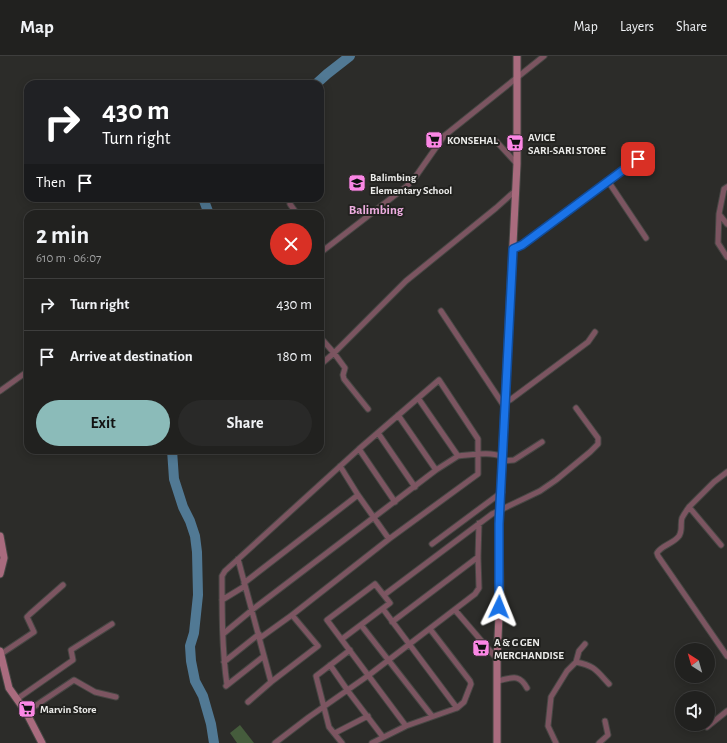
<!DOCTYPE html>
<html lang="en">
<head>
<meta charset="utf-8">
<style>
  :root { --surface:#21211f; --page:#292928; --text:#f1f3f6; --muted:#a2a3a4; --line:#3e3e3d; --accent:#8bbbb9 }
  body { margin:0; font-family:"Alegreya Sans",sans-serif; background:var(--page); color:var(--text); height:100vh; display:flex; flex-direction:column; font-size:15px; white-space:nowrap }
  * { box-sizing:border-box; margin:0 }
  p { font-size:13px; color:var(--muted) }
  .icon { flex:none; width:22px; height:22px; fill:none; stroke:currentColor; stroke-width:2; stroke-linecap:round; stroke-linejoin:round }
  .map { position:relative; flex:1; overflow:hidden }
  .drawer { position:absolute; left:24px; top:154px; width:300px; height:244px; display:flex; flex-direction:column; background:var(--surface); border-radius:12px; box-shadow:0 2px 10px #0003,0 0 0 1px var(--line) }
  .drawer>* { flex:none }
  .banner { position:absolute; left:24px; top:24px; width:300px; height:122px; border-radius:12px; box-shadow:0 2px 10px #0003,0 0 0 1px var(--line); background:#202124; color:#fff; overflow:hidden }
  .needle { width:26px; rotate:323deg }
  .controls { position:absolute; left:675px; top:587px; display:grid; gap:8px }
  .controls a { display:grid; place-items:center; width:40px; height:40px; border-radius:50%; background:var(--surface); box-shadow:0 2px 10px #0003,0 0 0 1px var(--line); font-size:20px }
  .pin { position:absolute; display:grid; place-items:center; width:34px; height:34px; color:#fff; margin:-17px; border-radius:8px; box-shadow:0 2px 6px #0006 }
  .me { position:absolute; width:44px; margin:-22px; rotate:2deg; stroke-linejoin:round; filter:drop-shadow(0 0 3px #0008) }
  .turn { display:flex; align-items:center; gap:14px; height:84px; padding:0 12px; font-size:18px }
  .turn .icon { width:52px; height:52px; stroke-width:2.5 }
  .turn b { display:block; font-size:28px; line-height:34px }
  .then { display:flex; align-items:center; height:38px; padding:0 12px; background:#0003; gap:8px; font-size:15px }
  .round { display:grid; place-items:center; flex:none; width:42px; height:42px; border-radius:21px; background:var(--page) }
  .summary { display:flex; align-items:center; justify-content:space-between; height:68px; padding:0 12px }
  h1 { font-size:24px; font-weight:700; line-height:30px }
  .cta { display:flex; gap:8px; margin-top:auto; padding:8px 12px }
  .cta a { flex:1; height:46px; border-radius:24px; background:var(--accent); color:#111; font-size:16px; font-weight:700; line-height:46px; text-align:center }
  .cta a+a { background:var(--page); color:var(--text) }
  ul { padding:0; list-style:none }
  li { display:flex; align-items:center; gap:12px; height:52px; padding:0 12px; border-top:1px solid var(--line) }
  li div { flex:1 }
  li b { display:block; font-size:15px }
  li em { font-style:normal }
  header { display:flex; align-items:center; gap:24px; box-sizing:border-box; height:56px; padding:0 20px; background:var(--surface); border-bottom:1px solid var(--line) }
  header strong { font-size:19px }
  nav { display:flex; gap:22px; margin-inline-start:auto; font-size:14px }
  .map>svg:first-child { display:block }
  .park { fill:#455c3c }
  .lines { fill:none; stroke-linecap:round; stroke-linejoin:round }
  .river { stroke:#517994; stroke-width:10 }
  .street-casing { stroke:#474744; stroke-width:7 }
  .secondary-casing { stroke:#474744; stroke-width:9 }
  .street { stroke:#7c5561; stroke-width:5 }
  .secondary { stroke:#a96b7e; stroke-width:7 }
  .route-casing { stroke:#114b97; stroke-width:10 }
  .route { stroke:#1a73e8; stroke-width:7 }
  .labels { text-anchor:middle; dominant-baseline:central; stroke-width:4; stroke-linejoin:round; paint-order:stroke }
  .poi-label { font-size:11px; font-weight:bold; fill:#ececea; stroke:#22221f; text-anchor:start }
  .quarter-label { font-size:13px; font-weight:bold; fill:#eeade0; stroke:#22221f }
</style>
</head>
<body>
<header>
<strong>Map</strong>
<nav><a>Map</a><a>Layers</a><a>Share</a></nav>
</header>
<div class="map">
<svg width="727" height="687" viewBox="0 0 727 687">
  <rect width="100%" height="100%" fill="#2c2c29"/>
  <path class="park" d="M 240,669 L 254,687 L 237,687 L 230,677 Z"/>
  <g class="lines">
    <path class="river" d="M 316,28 L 327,18 L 350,0
      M 203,142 L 209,158
      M 172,394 L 174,423 L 183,451 L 190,465 L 195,480 L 197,496 L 198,539 L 194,577 L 190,590 L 191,605 L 195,625 L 203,640 L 211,668 L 214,687"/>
    <defs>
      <path id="street" d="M 496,85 L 517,108
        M 608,125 L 646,182
        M 727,131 L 724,133 L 719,158 L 727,168
        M 290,148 L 297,158
        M 719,158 L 718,187 L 727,201
        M 513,193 L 522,189 L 638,103
        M 320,197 L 407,130 L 416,120 L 444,80 L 544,0
        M 441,255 L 504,350
        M 320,281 L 334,297 L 406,225 L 496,152 L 515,135
        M 320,309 L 334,297 L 345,312 L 343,319 L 344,323 L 368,353
        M 0,335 L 28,315
        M 418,342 L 458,400
        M 505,344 L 510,344 L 588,286 L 595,276
        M 398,359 L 436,414
        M 378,377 L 415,431
        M 359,393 L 395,446
        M 503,405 L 514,404 L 542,386
        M 340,410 L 358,439 L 389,483
        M 689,451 C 687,454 684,458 682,462 C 680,468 683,474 679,480 C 673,488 662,489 657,497 L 658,500 L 727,600
        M 432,488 L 502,436
        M 721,489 L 689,451 L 714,426 L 727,416
        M 238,503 L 271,626
        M 244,527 L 358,439
        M 384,539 L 492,458 L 540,435 L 556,424 L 590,396 L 598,388 L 598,382 L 576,352
        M 222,544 L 245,530
        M 383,553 L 457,652
        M 455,554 L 497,603
        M 392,566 L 478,501
        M 361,569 L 432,660
        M 223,578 L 252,554 L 436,414 L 458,400 C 472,399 490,395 503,401
        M 342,583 L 390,547 L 375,528 L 327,564 L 406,670
        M 1,598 L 34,576 L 27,561 L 30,558 L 63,529
        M 224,606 L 259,578
        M 576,606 C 595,610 596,614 609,628
        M 330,609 L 348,635 L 383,681
        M 497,625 C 512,622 519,617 527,632
        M 227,629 C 222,593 222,557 222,520 L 225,515 L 359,393 L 439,324 L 478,383 L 478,418 L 389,483 L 292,559 L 260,582
        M 226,630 L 264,600
        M 17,643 L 73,604 L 71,594 L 112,568
        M 248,646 L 271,626 L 318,590 L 292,559
        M 26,656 L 74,624 L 95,636 L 116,641
        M 707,671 L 727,655
        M 335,677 L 368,660
        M 275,687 L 309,661 L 369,619 L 475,538 L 479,532 L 478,501 L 479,467
        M 342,687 L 329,671 L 316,620 L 350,594
        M 372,687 L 406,670 L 457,652 L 464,646 L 471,628 L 470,625 L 430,573
        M 556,687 L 548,670 L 551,641 L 567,615 L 576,606 L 579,595 L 585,588
        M 599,687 L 608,679 L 605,665"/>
      <path id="secondary" d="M 0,480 L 4,502 L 0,518
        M 0,595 L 9,632 L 26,656 L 42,687
        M 497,687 L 497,603 L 500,538 L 499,468 L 517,108 L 517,0"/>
    </defs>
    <use href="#street" class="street-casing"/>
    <use href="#secondary" class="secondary-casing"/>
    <use href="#street" class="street"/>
    <use href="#secondary" class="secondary"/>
  </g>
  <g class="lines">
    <defs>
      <path id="route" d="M 499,551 L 499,468 L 513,193 L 522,189 L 638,103"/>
    </defs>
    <use href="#route" class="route-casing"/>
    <use href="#route" class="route"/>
  </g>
  <defs>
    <symbol id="supermarket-square" viewBox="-11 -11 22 22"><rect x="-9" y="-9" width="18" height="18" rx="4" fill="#fb87e5" stroke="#22221f"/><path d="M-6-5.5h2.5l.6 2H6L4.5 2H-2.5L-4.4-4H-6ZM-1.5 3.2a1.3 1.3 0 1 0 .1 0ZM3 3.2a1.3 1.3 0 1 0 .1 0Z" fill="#111"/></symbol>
    <symbol id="school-square" viewBox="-11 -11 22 22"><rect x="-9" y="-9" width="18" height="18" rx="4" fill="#fb87e5" stroke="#22221f"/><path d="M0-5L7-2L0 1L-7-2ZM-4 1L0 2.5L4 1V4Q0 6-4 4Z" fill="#111"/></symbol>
  </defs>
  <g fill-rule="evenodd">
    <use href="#supermarket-square" x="424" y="74" width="20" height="20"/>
    <use href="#supermarket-square" x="505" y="77" width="20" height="20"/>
    <use href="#school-square" x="347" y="117" width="20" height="20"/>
    <use href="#supermarket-square" x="471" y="582" width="20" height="20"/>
    <use href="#supermarket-square" x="17" y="643" width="20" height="20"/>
  </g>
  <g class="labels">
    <g class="poi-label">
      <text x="528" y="81">AVICE<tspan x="528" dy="13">SARI-SARI STORE</tspan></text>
      <text x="447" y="84">KONSEHAL</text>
      <text x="370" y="121">Balimbing<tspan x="370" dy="13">Elementary School</tspan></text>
      <text x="494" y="586">A &amp; G GEN<tspan x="494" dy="13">MERCHANDISE</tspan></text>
      <text x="40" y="653">Marvin Store</text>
    </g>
    <g class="quarter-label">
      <text x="376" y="154">Balimbing</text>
    </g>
  </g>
</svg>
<div class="controls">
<a><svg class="needle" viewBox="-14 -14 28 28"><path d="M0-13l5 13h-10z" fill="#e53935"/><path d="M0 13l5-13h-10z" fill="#a2a3a4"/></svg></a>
<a><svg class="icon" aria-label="sound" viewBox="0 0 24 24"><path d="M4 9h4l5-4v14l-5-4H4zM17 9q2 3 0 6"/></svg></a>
</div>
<div class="pin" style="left:638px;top:103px;background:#d93025"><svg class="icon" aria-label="arrive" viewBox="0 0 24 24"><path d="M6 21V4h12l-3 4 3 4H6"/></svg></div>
<svg class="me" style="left:499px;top:551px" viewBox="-20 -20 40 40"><path d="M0-17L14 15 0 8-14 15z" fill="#1a73e8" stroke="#fff" stroke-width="4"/></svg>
<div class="banner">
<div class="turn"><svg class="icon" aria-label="right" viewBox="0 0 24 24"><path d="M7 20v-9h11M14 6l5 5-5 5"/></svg><div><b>430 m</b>Turn right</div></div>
<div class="then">Then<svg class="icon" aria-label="arrive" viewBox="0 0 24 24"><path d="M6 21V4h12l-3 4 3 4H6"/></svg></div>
</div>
<section class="drawer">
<div class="summary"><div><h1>2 min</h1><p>610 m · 06:07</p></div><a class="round" style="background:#d93025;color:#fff"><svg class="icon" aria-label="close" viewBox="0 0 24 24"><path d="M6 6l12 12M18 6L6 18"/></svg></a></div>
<ul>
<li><svg class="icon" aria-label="right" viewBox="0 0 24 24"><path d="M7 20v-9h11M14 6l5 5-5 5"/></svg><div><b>Turn right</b></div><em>430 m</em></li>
<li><svg class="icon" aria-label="arrive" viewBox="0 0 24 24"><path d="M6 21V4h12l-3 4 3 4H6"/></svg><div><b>Arrive at destination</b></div><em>180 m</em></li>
</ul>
<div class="cta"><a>Exit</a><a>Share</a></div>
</section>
</div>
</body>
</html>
